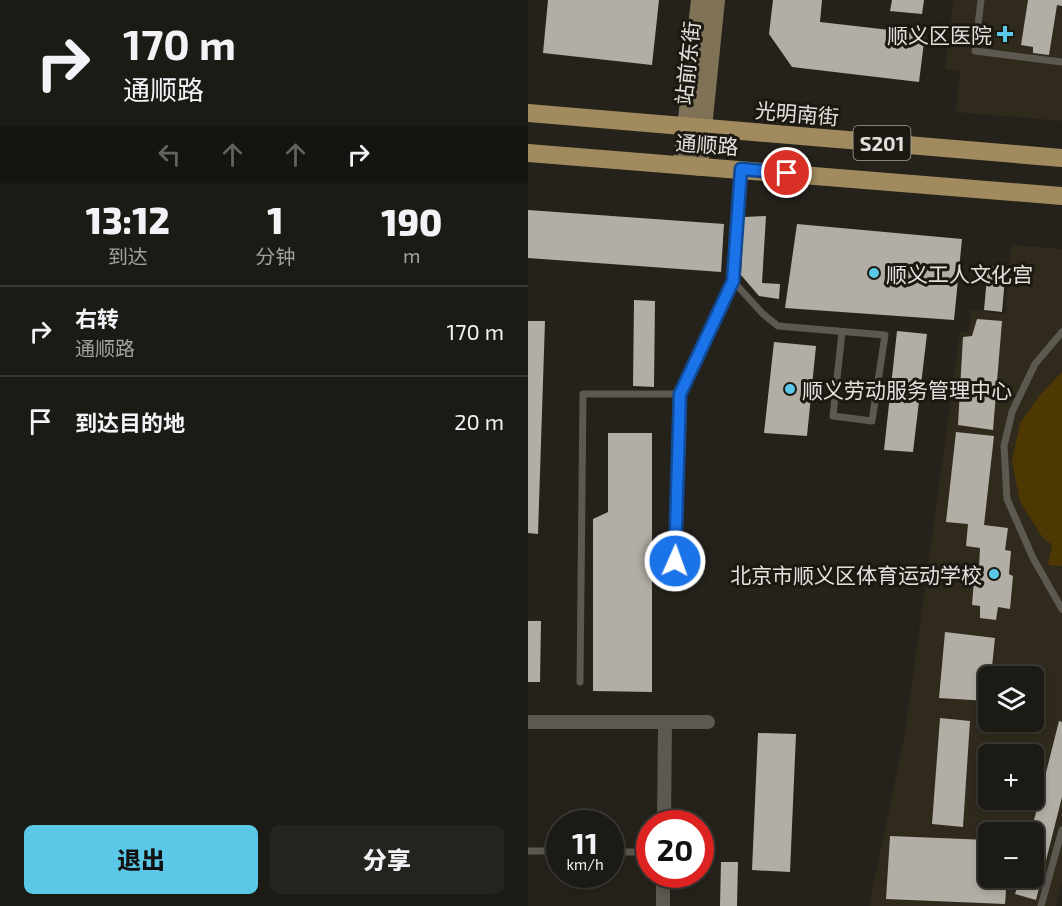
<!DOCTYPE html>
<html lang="zh">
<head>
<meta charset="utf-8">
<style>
  :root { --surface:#1c1a14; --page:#25231d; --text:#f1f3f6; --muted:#a0a1a0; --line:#3a3834; --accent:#5bc8e7 }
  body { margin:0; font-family:"Exo 2","Noto Sans SC",sans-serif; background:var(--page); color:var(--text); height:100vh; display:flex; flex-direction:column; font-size:22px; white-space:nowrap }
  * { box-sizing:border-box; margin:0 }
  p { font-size:20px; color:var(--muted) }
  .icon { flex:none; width:33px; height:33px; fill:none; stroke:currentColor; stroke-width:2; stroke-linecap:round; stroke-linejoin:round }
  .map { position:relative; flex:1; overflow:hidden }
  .sheet { display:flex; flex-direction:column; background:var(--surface); width:528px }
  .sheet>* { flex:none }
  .banner { background:#1c1a14; color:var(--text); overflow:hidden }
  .fabs { position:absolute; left:450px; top:666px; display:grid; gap:12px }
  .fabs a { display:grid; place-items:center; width:66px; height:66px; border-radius:9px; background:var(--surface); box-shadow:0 3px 9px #0003,0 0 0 2px var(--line); font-size:30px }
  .speed { position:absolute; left:18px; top:810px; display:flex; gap:12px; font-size:30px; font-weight:700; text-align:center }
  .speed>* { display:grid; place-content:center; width:78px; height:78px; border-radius:50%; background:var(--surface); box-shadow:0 3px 9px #0003,0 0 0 2px var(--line); line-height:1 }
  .speed small { font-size:15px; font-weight:400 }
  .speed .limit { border:9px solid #d22; background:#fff; color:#111 }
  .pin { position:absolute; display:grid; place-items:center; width:51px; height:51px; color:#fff; margin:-26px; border:3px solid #fff; border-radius:50%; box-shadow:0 2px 6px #0007 }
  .me { position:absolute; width:66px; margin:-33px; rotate:2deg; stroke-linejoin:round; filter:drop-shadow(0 0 4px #0008) }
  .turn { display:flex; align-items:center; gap:21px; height:126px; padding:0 24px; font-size:27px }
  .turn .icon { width:78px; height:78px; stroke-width:2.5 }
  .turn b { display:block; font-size:42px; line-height:51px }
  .lanes { display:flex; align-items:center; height:57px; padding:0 24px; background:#0003; justify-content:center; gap:30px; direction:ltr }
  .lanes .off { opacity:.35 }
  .eta { display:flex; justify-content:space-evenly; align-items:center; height:102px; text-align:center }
  .eta b { font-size:36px; font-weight:800; line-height:42px }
  .action { display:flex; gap:12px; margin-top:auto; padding:12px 24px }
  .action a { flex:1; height:69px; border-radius:9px; background:var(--accent); color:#111; font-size:24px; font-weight:800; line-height:69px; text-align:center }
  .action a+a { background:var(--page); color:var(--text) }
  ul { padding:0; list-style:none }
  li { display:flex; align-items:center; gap:18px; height:90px; padding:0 24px; border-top:2px solid var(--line) }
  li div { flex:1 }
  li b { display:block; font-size:22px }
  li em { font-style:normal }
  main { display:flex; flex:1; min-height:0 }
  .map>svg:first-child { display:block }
  .built { fill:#302a1d; fill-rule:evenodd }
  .green { fill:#4d3803 }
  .building { fill:#b2aea5 }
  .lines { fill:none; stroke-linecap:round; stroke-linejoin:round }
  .lane { stroke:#5d5951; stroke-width:7 }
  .street { stroke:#5d5951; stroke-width:14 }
  .secondary { stroke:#7f7257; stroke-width:18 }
  .primary { stroke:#a08a5e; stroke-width:18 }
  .route-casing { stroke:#114b97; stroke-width:15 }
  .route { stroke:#1a73e8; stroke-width:10 }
  .poi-dot { fill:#5bc8e7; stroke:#1c1812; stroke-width:2 }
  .labels { text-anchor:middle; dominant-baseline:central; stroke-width:6; stroke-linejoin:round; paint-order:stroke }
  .shield { fill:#1c1812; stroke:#a7a49f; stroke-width:1.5 }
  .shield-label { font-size:20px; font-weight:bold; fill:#e3e0dc }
  .poi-label { font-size:21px; fill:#e3e0dc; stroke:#1c1812; text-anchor:end }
  .street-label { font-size:21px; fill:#e3e0dc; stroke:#1c1812 }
</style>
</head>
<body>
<main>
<section class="sheet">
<div class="banner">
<div class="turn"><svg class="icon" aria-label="right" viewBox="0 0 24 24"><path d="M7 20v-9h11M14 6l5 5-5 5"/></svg><div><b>170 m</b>通顺路</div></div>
<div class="lanes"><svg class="icon off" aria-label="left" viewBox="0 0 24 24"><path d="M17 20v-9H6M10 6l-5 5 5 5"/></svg><svg class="icon off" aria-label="ahead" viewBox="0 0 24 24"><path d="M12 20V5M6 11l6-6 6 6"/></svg><svg class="icon off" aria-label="ahead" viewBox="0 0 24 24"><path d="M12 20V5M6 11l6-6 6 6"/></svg><svg class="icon" aria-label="right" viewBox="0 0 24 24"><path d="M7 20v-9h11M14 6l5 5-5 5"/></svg></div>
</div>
<div class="eta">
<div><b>13:12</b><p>到达</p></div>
<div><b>1</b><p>分钟</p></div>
<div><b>190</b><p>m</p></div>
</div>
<ul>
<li><svg class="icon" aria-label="right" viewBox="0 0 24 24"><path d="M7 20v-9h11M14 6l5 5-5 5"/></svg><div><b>右转</b><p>通顺路</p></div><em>170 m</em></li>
<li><svg class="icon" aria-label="arrive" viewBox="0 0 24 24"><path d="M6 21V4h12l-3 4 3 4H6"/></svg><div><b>到达目的地</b></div><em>20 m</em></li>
</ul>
<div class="action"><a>退出</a><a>分享</a></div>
</section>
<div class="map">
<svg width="534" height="906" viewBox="0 0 534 906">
  <rect width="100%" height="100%" fill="#25221b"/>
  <path class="built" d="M 425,0 L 534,0 L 534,121 L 428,112 L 432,71 L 417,69 Z
    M 483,245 L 534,249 L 534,884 L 528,906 L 341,906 L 377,733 L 432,332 L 440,332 L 443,310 L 477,314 ZM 460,676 L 506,676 L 506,722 L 460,722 ZM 460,754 L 506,754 L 506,800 L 460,800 ZM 460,832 L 506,832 L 506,878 L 460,878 Z"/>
  <path class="green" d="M 534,372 L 534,566 L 520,565 L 524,545 L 515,538 L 492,502 L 484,461 L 492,423 L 512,395 Z"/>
  <path class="building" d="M 20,0 L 131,0 L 124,65 L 15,53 Z
    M 245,0 L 294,0 L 292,22 L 397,34 L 391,82 L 264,67 L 241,34 Z
    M 364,0 L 396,0 L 394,14 L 362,11 Z
    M 500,0 L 534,0 L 534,6 L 529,5 L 521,55 L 505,53 L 505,47 L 493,45 Z
    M 0,210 L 196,224 L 193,272 L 0,258 Z
    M 238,216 L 234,283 L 252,284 L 251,299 L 231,296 L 213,275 L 216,217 Z
    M 269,224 L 434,239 L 426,320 L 257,308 Z
    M 460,266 L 478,267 L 474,312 L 456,310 Z
    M 106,300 L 127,301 L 126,387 L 105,386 Z
    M 449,319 L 474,321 L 465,430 L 430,425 L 435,337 L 444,336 Z
    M 0,321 L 17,321 L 10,534 L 0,533 Z
    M 369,331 L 399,334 L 385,452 L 356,450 Z
    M 246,342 L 288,346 L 279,436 L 236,433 Z
    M 428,432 L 466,436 L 456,525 L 480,528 L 477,550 L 483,551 L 481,574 L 485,576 L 482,609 L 470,607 L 468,620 L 452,618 L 452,606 L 444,605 L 447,568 L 451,569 L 452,548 L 438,546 L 440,524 L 418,522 Z
    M 80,433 L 124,433 L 124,692 L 65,691 L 65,519 L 80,512 Z
    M 0,621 L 13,621 L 12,682 L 0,682 Z
    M 417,632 L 467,638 L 463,676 L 460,676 L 460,701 L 411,698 Z
    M 412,718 L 442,721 L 435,827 L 404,824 Z
    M 531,721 L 534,722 L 534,797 L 508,900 L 487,894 L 492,878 L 506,878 L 506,832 L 503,832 Z
    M 230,733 L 268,734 L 262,872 L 224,870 Z
    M 362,836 L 460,840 L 460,878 L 479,878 L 477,904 L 358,899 Z
    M 193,862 L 210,862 L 209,906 L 192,906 Z"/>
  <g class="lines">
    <path class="lane" d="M 453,0 L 447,51 L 534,62
      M 212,172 L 205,281 L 235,314 L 250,326 L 357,335 L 344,421 L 305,416 L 314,332
      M 534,332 L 507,364 L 484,412 L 476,446 L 479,499 L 505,558 L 534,609
      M 147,561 L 152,394
      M 52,682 L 55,394 L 152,394 L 205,281
      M 0,851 L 32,851
      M 82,852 L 122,852
      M 513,906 L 534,830"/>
    <path class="street" d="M 0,722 L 180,722
      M 136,824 L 137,723
      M 135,906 L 135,874"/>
    <path class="secondary" d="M 154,165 L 172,0
      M 171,167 L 188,0"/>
    <path class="primary" d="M 0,113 L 534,158
      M 0,153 L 534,196"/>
  </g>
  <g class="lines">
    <defs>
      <path id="route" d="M 147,561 L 152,394 L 205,281 L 213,169 L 259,173"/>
    </defs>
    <use href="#route" class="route-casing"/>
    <use href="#route" class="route"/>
  </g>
  <g class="poi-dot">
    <path d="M474 25h6v6h6v6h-6v6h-6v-6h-6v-6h6z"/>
    <circle cx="346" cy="273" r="6"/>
    <circle cx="262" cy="389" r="6"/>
    <circle cx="466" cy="574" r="6"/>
  </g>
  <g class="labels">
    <rect class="shield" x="325.5" y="126" width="57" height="34" rx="4.5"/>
    <g class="shield-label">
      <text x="354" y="143">S201</text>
    </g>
    <g class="poi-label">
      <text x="464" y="34">顺义区医院</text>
      <text x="358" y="273" text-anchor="start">顺义工人文化宫</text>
      <text x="274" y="389" text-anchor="start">顺义劳动服务管理中心</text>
      <text x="454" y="574">北京市顺义区体育运动学校</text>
    </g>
    <g class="street-label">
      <text transform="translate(159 63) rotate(-84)">站前东街</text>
      <text transform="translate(269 113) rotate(5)">光明南街</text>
      <text transform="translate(179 144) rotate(4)">通顺路</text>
    </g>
  </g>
</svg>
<div class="fabs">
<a><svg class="icon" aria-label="layers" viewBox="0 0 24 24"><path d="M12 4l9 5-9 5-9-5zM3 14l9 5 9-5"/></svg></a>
<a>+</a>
<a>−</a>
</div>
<div class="speed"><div>11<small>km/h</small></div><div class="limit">20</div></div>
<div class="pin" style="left:259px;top:173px;background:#d93025"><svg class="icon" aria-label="arrive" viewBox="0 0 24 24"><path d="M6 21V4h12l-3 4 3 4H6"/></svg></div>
<svg class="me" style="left:147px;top:561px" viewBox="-20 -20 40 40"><circle r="17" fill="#1a73e8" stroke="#fff" stroke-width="3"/><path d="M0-11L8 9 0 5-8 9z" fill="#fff"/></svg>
</div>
</main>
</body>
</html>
